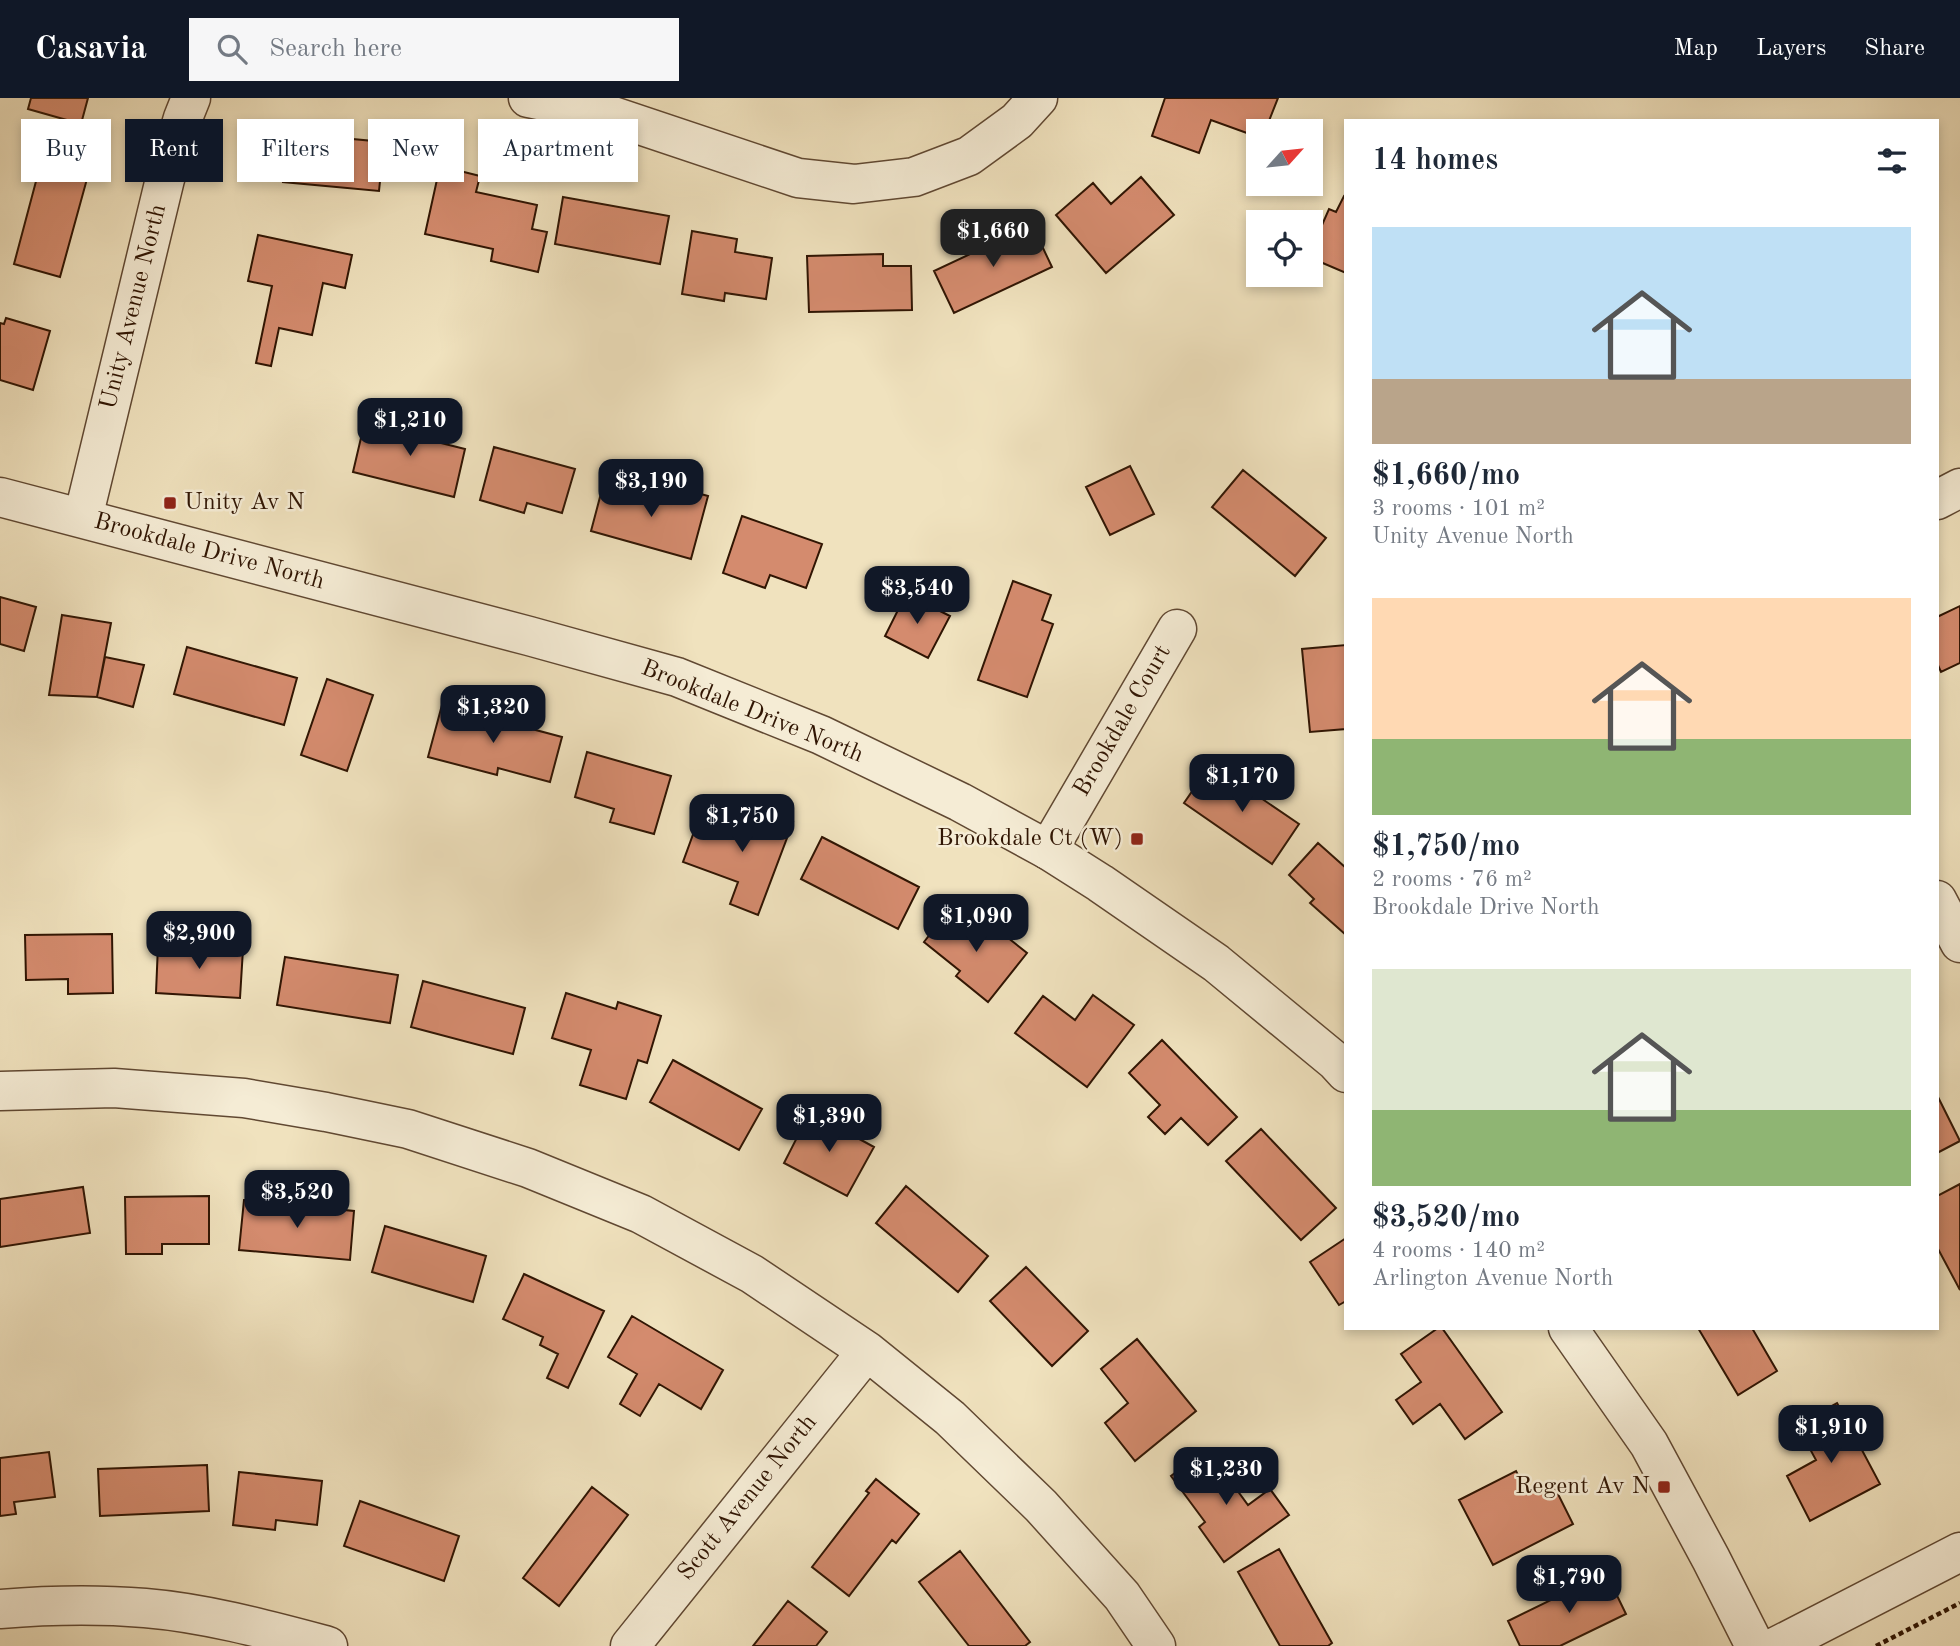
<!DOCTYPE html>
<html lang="en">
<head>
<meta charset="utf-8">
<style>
  :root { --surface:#fff; --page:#f6f6f7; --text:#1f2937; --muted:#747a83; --accent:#111827 }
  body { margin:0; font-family:"Old Standard TT",serif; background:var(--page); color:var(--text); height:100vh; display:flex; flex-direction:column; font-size:26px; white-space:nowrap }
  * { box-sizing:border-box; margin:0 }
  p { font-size:23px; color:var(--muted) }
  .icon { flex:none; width:38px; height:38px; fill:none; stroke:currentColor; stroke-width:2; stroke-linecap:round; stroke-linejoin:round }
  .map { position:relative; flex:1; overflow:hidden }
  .drawer { position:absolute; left:1344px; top:21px; width:595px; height:1211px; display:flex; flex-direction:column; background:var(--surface); border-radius:0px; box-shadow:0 4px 10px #0003 }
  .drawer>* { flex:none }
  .banner { position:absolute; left:21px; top:21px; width:665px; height:63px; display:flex; gap:14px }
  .needle { width:46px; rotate:63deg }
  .buttons { position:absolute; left:1246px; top:21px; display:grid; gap:14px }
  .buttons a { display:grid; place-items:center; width:77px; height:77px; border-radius:0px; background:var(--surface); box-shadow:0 4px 10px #0003; font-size:35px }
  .price { position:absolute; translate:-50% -60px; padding:0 16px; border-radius:14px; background:var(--accent); color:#fff; font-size:23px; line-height:46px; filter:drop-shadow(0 2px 4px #0008) }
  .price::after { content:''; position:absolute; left:50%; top:42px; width:21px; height:16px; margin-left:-10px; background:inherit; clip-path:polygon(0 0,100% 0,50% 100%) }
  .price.active { background:#222; color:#fff }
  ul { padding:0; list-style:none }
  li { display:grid; align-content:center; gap:14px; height:371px; padding:0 28px }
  li span { display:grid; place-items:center; height:217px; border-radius:0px; color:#555 }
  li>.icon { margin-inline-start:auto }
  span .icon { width:126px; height:126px; fill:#fffc; stroke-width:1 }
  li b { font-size:30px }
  h2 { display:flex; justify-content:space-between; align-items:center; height:84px; padding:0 28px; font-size:30px }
  .tag { padding:0 24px; border-radius:0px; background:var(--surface); box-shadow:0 4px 10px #0003; font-size:24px; line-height:63px }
  .tag.active { background:var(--accent); color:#fff }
  header { display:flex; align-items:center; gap:42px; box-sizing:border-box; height:98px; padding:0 35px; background:var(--accent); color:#fff }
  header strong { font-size:33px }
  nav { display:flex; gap:38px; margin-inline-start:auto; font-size:24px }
  .search { width:490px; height:63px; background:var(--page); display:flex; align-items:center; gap:18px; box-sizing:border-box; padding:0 24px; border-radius:0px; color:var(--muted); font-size:26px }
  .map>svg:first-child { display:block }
  .building { fill:#d48b6e; stroke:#301503; stroke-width:2 }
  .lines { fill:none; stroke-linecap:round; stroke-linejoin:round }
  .minor-casing { stroke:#604832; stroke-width:41 }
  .tertiary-casing { stroke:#604832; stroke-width:41 }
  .path { stroke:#301503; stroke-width:4.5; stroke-dasharray:5 3.5; stroke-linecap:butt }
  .minor { stroke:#f5ecd5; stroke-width:38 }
  .tertiary { stroke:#f5ecd5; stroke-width:38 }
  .poi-dot { fill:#8f2418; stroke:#f5ecd5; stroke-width:2.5 }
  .labels { text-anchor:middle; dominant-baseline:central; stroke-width:5; stroke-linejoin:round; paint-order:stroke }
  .street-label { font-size:24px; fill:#301503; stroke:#f5ecd5 }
  .poi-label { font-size:24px; fill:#301503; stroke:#f5ecd5; text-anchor:end }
</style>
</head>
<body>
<header>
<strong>Casavia</strong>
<div class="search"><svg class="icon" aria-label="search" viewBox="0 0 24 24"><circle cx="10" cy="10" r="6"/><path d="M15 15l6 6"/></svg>Search here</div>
<nav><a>Map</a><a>Layers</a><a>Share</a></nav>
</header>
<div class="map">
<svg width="1960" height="1548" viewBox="0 0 1960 1548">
  <rect width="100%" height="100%" fill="#f0e2be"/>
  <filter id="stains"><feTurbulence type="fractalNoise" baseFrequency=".00286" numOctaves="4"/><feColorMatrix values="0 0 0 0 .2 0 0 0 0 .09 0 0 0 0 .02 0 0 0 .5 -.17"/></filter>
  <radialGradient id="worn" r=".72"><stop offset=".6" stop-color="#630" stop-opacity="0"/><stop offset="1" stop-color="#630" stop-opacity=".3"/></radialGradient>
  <path class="building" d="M31 0H88L81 26 28 11Z
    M1165 0H1278L1265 33H1258V39L1211 22 1199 55 1152 38Z
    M288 35 384 44 379 93 283 84Z
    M43 57 90 70 60 179 14 166Z
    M440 68 480 78 476 94 537 107 532 131 547 134 538 174 491 163 493 151 425 136Z
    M1141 79 1174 117 1106 175 1056 117 1093 85 1111 106Z
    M1344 98 1346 99V175L1311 160V152L1329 111 1336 114Z
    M563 99 669 118 660 166 555 146Z
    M1032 127 1052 169 954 215 934 173Z
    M692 133 737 141 735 154 772 160 766 201 725 195 724 203 682 196Z
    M258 137 352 157 345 190 323 185 312 237 279 230 271 268 256 265 272 188 248 183Z
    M883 156V168H911L912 212 809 214 807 158Z
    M6 220 50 233 33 292 0 282V225L4 226Z
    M398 318 432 327 429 342 465 351 454 399 353 374 364 327 393 335Z
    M494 349 575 371 562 415 527 405 524 415 480 402Z
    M1130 368 1154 416 1110 437 1086 389Z
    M1243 372 1326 440 1295 478 1212 409Z
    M604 384 676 404 679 390 708 398 691 461 591 433Z
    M742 418 822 446 806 490 770 477 765 490 723 475Z
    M1013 483 1051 497 1042 522 1053 526 1027 599 978 582Z
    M906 496 950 518 928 560 885 538Z
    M0 499 36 509 24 553 0 546Z
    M1960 508V565L1941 574 1937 565V519Z
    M62 517 111 525 97 599 49 597Z
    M1346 547V631L1310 634 1302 551Z
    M187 549 297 580 284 627 174 596Z
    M105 559 144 567 133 609 97 599Z
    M327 581 373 597 347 673 301 657Z
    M442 607 562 639 550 684 498 670 497 677 428 659Z
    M587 654 671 678 654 736 610 724 614 711 575 699Z
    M1211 666 1299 726 1272 766 1184 705Z
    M746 707 793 724 758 817 730 806 738 784 683 764 699 720 736 734Z
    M822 739 919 789 898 831 801 781Z
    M1318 745 1346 770V837L1310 805 1314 801 1289 777Z
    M949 812 979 836 988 824 1027 855 988 904 956 878 960 873 924 844Z
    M112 836 113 895 68 896V881L26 882 25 837Z
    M158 847 243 851 240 900 156 895Z
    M285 859 398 877 390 925 277 907Z
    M423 883 525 910 513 956 411 929Z
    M566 895 616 911 618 904 661 918 647 965 638 962 626 1001 580 987 591 952 552 940Z
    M1093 897 1134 927 1087 989 1015 935 1043 898 1075 922Z
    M1162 942 1237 1019 1208 1047 1181 1020 1165 1036 1148 1019 1160 1007 1129 975Z
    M673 962 762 1011 739 1052 650 1004Z
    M1937 997 1960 1043 1937 1055Z
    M810 1014 874 1049 847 1098 784 1065Z
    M1261 1031 1336 1110 1301 1142 1226 1063Z
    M1960 1086V1192L1937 1149V1098Z
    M906 1088 988 1158 958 1194 876 1125Z
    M83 1089 90 1135 0 1149V1101Z
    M209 1098V1146H162V1156H126L125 1099Z
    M244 1102 354 1113 350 1162 239 1152Z
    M385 1128 486 1158 473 1204 372 1174Z
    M1346 1140V1203L1339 1207 1310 1164Z
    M1026 1169 1088 1233 1052 1268 990 1203Z
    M524 1176 604 1213 568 1290 547 1280 558 1256 540 1247 543 1239 503 1221Z
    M632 1218 723 1272 701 1311 659 1286 640 1318 620 1306 637 1276 608 1259Z
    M1438 1230H1442L1502 1314 1465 1341 1440 1306 1413 1326 1396 1302 1421 1284 1401 1256Z
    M1698 1230H1752L1777 1273 1738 1297Z
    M1137 1241 1196 1313 1135 1363 1105 1325 1128 1305 1101 1271Z
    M1837 1305 1880 1386 1810 1423 1787 1378 1816 1362 1797 1327Z
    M1207 1351 1248 1407 1270 1391 1289 1417 1224 1464 1199 1429 1205 1424 1171 1378Z
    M49 1354 55 1399 14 1404 16 1416 0 1418V1360Z
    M207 1367 209 1413 100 1418 98 1371Z
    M1516 1373 1527 1396 1552 1384 1573 1426 1493 1467 1459 1402Z
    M239 1374 322 1383 317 1427 276 1422 275 1432 233 1427Z
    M876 1381 919 1416 896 1445 892 1442 849 1498 812 1469 869 1395 866 1393Z
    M592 1389 628 1417 559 1508 523 1480Z
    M360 1403 459 1438 444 1483 344 1448Z
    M1279 1451 1332 1545 1328 1548H1280L1238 1474Z
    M960 1453 1030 1544 1025 1548H969L919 1484Z
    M1606 1475 1626 1516 1560 1548H1520L1508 1523Z
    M788 1503 827 1534 816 1548H753Z"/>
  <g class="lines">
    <g class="minor-casing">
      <path id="minor" d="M528 0 607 16 798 80 854 86 914 79 969 58 1017 23 1038 0
        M1937 402 1960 390
        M83 420 165 81 183 20 191 0
        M1048 752 1177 531
        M1937 802 1960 845
        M0 993 114 990 244 1000 326 1014 408 1031 528 1070 641 1116 752 1176 867 1253 950 1320 1041 1408 1122 1498 1156 1548
        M0 1511C48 1507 97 1506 145 1510 206 1515 268 1532 328 1548
        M630 1548 867 1253"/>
    </g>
    <g class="tertiary-casing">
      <path id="tertiary" d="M0 399 529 538 677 579 821 637 960 704 1048 752 1100 785 1216 865 1335 963 1346 975
        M1568 1230 1649 1346 1711 1461 1755 1548
        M1777 1548 1960 1454"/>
    </g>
    <path class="path" d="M1876 1548 1960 1505"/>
    <use href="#minor" class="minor"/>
    <use href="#tertiary" class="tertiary"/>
  </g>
  <g class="poi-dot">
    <rect x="163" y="398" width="14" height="14" rx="3.5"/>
    <rect x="1130" y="734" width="14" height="14" rx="3.5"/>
    <rect x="1657" y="1382" width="14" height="14" rx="3.5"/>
  </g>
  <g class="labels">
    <g class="street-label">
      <text transform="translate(134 209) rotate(-76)">Unity Avenue North</text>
      <text transform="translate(209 454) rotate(15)">Brookdale Drive North</text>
      <text transform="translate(752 614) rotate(22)">Brookdale Drive North</text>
      <text transform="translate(1123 623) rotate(-60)">Brookdale Court</text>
      <text transform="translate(748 1400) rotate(-51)">Scott Avenue North</text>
    </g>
    <g class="poi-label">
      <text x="184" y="405" text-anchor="start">Unity Av N</text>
      <text x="1123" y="741">Brookdale Ct (W)</text>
      <text x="1650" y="1389">Regent Av N</text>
    </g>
  </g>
  <rect width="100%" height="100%" filter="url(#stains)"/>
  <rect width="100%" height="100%" fill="url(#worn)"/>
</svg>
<div class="buttons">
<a><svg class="needle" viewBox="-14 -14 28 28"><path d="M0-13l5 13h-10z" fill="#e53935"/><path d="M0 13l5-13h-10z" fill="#747a83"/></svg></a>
<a><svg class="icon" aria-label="locate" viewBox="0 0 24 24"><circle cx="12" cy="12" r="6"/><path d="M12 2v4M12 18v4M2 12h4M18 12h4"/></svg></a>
</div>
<b class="price active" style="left:993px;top:171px">$1,660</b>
<b class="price" style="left:410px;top:360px">$1,210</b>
<b class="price" style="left:651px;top:421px">$3,190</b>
<b class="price" style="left:917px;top:528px">$3,540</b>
<b class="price" style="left:493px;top:647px">$1,320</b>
<b class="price" style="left:1242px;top:716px">$1,170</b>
<b class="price" style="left:742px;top:756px">$1,750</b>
<b class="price" style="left:976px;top:856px">$1,090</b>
<b class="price" style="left:199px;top:873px">$2,900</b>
<b class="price" style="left:829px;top:1056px">$1,390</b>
<b class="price" style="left:297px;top:1132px">$3,520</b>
<b class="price" style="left:1831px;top:1367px">$1,910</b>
<b class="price" style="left:1226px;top:1409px">$1,230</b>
<b class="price" style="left:1569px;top:1517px">$1,790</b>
<div class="banner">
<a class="tag">Buy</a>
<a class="tag active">Rent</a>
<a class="tag">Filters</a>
<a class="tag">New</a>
<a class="tag">Apartment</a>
</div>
<section class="drawer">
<h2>14 homes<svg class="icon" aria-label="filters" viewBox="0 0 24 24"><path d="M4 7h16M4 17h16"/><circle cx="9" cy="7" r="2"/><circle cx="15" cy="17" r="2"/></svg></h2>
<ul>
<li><span style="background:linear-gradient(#bfe0f5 70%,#b9a48a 0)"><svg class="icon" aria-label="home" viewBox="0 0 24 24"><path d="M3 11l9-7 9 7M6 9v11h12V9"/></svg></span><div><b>$1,660/mo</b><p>3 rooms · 101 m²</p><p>Unity Avenue North</p></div></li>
<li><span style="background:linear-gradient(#ffd9b3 65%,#8fb573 0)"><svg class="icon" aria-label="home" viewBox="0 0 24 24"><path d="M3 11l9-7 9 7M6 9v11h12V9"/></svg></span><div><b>$1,750/mo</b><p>2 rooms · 76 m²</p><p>Brookdale Drive North</p></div></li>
<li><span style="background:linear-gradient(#dfe7d0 65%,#8fb573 0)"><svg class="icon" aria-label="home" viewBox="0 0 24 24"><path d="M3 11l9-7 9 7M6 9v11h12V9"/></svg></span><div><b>$3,520/mo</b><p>4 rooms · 140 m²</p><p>Arlington Avenue North</p></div></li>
</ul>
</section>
</div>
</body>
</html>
